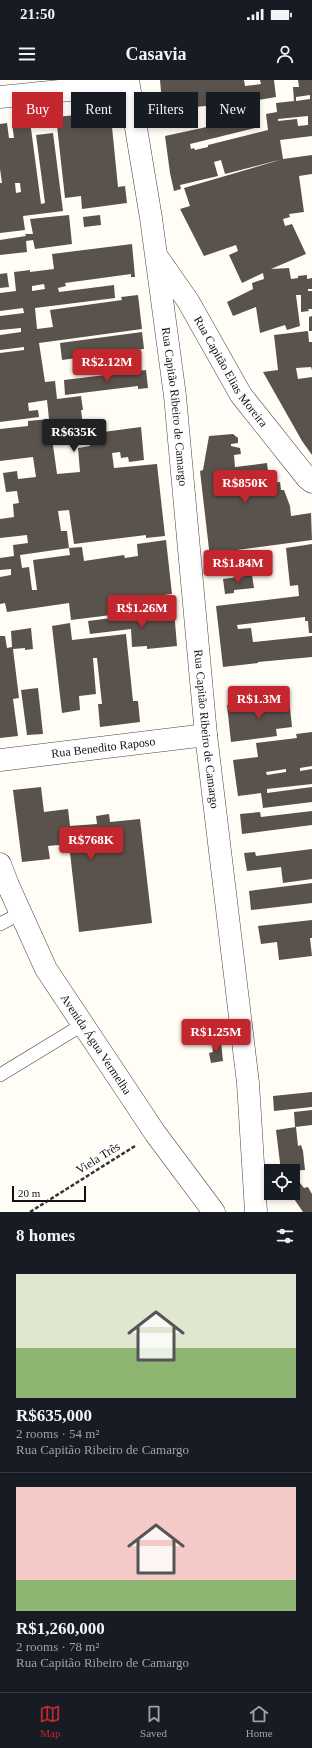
<!DOCTYPE html>
<html lang="en">
<head>
<meta charset="utf-8">
<style>
  :root { --surface:#171b24; --page:#20242c; --text:#f1f3f6; --muted:#9ea1a6; --line:#363941; --accent:#c4262e }
  body { margin:0; font-family:Georgia,serif; background:var(--page); color:var(--text); height:100vh; display:flex; flex-direction:column; font-size:15px; white-space:nowrap }
  * { box-sizing:border-box; margin:0 }
  p { font-size:13px; color:var(--muted) }
  .icon { flex:none; width:22px; height:22px; fill:none; stroke:currentColor; stroke-width:2; stroke-linecap:round; stroke-linejoin:round }
  .map { position:relative; height:1132px; overflow:hidden }
  .drawer { display:flex; flex-direction:column; background:var(--surface); flex:1 }
  .drawer>* { flex:none }
  .guide { position:absolute; left:12px; top:12px; width:288px; height:36px; display:flex; gap:8px }
  .buttons { position:absolute; left:264px; top:1084px; display:grid; gap:8px }
  .buttons a { display:grid; place-items:center; width:36px; height:36px; border-radius:0px; background:var(--surface); box-shadow:0 2px 6px #0003; font-size:20px }
  .scale { position:absolute; left:12px; bottom:10px; width:74px; box-sizing:border-box; padding-left:4px; border:2px solid #111; border-top:0; font-size:11px; line-height:14px; white-space:nowrap; color:#111; -webkit-text-stroke:3px #fff; paint-order:stroke }
  .price { position:absolute; translate:-50% -34px; padding:0 9px; border-radius:4px; background:var(--accent); color:#fff; font-size:13px; line-height:26px; filter:drop-shadow(0 1px 2px #0008) }
  .price::after { content:''; position:absolute; left:50%; top:24px; width:12px; height:9px; margin-left:-6px; background:inherit; clip-path:polygon(0 0,100% 0,50% 100%) }
  .price.on { background:#222; color:#fff }
  ul { padding:0; list-style:none }
  li { display:grid; align-content:center; gap:8px; height:212px; padding:0 16px }
  li+li { border-top:1px solid var(--line) }
  li span { display:grid; place-items:center; height:124px; border-radius:0px; color:#555 }
  li>.icon { margin-inline-start:auto }
  span .icon { width:72px; height:72px; fill:#fffc; stroke-width:1 }
  li b { font-size:17px }
  h2 { display:flex; justify-content:space-between; align-items:center; height:48px; padding:0 16px; font-size:17px }
  .chip { padding:0 14px; border-radius:0px; background:var(--surface); box-shadow:0 2px 6px #0003; font-size:14px; line-height:36px }
  .chip.on { background:var(--accent); color:#fff }
  .status { display:flex; justify-content:space-between; align-items:center; height:28px; padding:0 20px; background:var(--surface); direction:ltr }
  .status svg { height:11px; fill:currentColor }
  header { display:flex; justify-content:space-between; align-items:center; height:52px; padding:0 16px; background:var(--surface); font-size:18px; font-weight:800 }
  .dock { display:flex; justify-content:space-around; align-items:center; height:56px; border-top:1px solid var(--line); background:var(--surface); font-size:11px; color:var(--muted) }
  .dock a { display:grid; justify-items:center; gap:2px }
  .dock .on { color:var(--accent) }
  .map>svg:first-child { display:block }
  .building { fill:#5a524d; fill-rule:evenodd }
  .lines { fill:none; stroke-linecap:round; stroke-linejoin:round }
  .lane-casing { stroke:#444; stroke-width:14 }
  .street-casing { stroke:#444; stroke-width:23 }
  .path { stroke:#333; stroke-width:2.5; stroke-dasharray:4 2; stroke-linecap:butt }
  .lane { stroke:#fff; stroke-width:13 }
  .street { stroke:#fff; stroke-width:22 }
  .labels { text-anchor:middle; dominant-baseline:central; stroke-width:4; stroke-linejoin:round; paint-order:stroke }
  .street-label { font-size:12px; fill:#111; stroke:#fff }
</style>
</head>
<body>
<div class="status"><b>21:50</b><svg viewBox="0 0 49 12"><path d="M0 12V9h3v3zM5 12V6h3v6zM10 12V3h3v9zM15 12V0h3v12zM26 1h20v11H26zM47 4h2v5h-2z"/></svg></div>
<header><svg class="icon" aria-label="menu" viewBox="0 0 24 24"><path d="M4 6h16M4 12h16M4 18h16"/></svg>Casavia<svg class="icon" aria-label="person" viewBox="0 0 24 24"><circle cx="12" cy="8" r="4"/><path d="M4 21q1-7 8-7t8 7"/></svg></header>
<div class="map">
<svg width="312" height="1132" viewBox="0 0 312 1132">
  <rect width="100%" height="100%" fill="#fffdf5"/>
  <path class="building" d="M160 0H244L245 6 261 4 260 0H274L276 17 246 22 185 28 186 32 163 35Z
    M298 0H312V56L280 60 283 79 225 94 221 80 214 82 218 96 180 105 181 109 174 111 170 93 165 56 253 37 255 48 190 64 191 69 194 68 195 70 208 67V65L268 50 266 34 277 32 276 23 294 21 293 7H299ZM310 15V19L296 21V17ZM308 36V45L298 46 297 39 278 41V39Z
    M116 31 118 47H112L118 107 125 106 127 123 82 129 81 116 65 118 56 37Z
    M30 41 41 124 45 123 36 55 53 53 63 131 23 136 25 150 0 153V103H2L0 89V44L7 43 9 58H14L12 43ZM15 103H20L21 112 16 113Z
    M312 75V94L299 96 304 132 289 134 290 137 283 139 285 146 292 144 306 174 271 189 289 188 291 199 298 198V196L307 195V199L312 198V209H308V211H312V229H308L309 231 301 232V215H296L300 246 287 250 285 245 260 253 256 227 233 236 227 222 253 209 252 203 264 199 263 193 242 203 229 175 238 171 236 165 204 176 180 129 190 126 184 108 283 79Z
    M69 135 72 164 35 169 33 160 26 161 27 172 0 175V160L26 156 25 154H33L30 139Z
    M100 135 101 145 84 147 83 137Z
    M132 164 135 197H131V194L65 203 66 206 58 208 59 212 114 205 115 218 35 228 37 249 53 247 50 230 122 220 121 217 138 215 142 249 39 263 45 302 55 301 57 319 81 316 83 330H81L84 354 52 358 57 394 80 392 78 368 90 366 88 354 141 347 144 380 129 382 128 377 121 378 120 372 112 373 114 388 157 384 165 456 146 458V455L74 464 69 430 58 431 61 451H67L69 468 20 475 22 488 29 487 32 510H37L33 480 70 475 69 468 82 467 84 481 124 475 125 478 138 476 137 464 166 460 172 514 117 521 119 534 71 540 69 523 7 532 5 523 0 524V497L11 495V489L0 490V478L14 476 13 465 28 463 27 455 0 458V439L14 437 13 424 19 423 17 411 6 412 3 393 17 391 18 399 36 397 33 377 0 381V349L28 346V341L49 339 47 320 28 323 29 331 38 330 39 337 0 342V273L24 270V267L0 270V255L21 252V248L0 250V236L24 233 23 228 0 231V213L16 211 14 192 30 190V192L54 189 52 174ZM44 204 45 209 32 211V206Z
    M7 193 9 207 0 208V194Z
    M312 236V251H309V237Z
    M308 251 309 262H312V290L311 287 296 288 298 299 312 297V375L302 361 263 292 278 290 274 255Z
    M142 252 144 269 62 280 60 263Z
    M146 290 148 308 138 309V306L65 315 64 300Z
    M233 354 238 358V363L231 364V366L240 368 241 374 234 375 235 387 267 383 269 400H271L272 403 280 402 281 410H284L290 426 291 436 311 433 312 460 237 470V474L210 478 200 391 203 390 209 356Z
    M312 464V553H309L308 541H305V537L237 545 238 549 251 548 253 562 312 556V577L258 582V583L223 587 216 526 299 516 298 505 290 506 286 468Z
    M252 495 254 508 234 510V513L225 514 223 499Z
    M174 530 177 566 147 569V566L132 567 131 549 90 554 88 541Z
    M70 543 72 560 126 554 133 621H138L140 642 100 647 98 624H102L97 578H93L96 614 79 616 80 630 62 633 52 546Z
    M31 548 33 569 25 570V568L13 569 19 618 13 619 18 656 0 658V556H5L7 568 12 567 11 551Z
    M38 608 43 654 27 655 21 610Z
    M289 618 292 647 276 649 277 656 231 662 227 625 248 623 249 628 270 626 269 620Z
    M312 652V686L300 688V691L312 689V704L267 709V713L312 707V722L263 728 261 713 238 716 233 680 258 677 256 663 297 658 296 654ZM286 689V692L267 695 266 692Z
    M41 707 44 732 68 729 70 746 97 744 96 736 109 734 110 742 140 739 152 843 79 852 69 764 48 766 50 779 22 782 13 710Z
    M312 731V745L242 754 240 734 260 732 261 737Z
    M312 769V799L283 803 281 787 247 791 244 773 255 772 256 776Z
    M312 803V823L251 830 249 811Z
    M312 840V858H310L312 876 279 880 277 862 261 864 258 846Z
    M221 962 223 981 211 983 209 973 213 972 212 963Z
    M312 1012V1027L274 1031 273 1016Z
    M312 1030V1045L295 1047 294 1032Z
    M296 1047 298 1066 301 1065 303 1071 305 1090 281 1091 276 1050Z
    M300 1103 304 1108 308 1107 312 1114V1132H303L290 1113H293V1108Z"/>
  <g class="lines">
    <g class="lane-casing">
      <path id="lane" d="M0 844 21 833
        M0 995 82 945"/>
    </g>
    <g class="street-casing">
      <g id="street">
        <path id="s1" d="M128 0 151 138 175 316 206 655 248 1003 256 1132"/>
        <path d="M0 17 128 4"/>
        <path id="s2" d="M158 178 188 221 241 315 307 398 312 402"/>
        <path id="s3" d="M0 680 206 655"/>
        <path id="s4" d="M0 784 8 805 46 889 155 1053 214 1132"/>
      </g>
    </g>
    <path class="path" d="M30 1132 135 1066"/>
    <use href="#lane" class="lane"/>
    <use href="#street" class="street"/>
  </g>
  <g class="labels">
    <g class="street-label">
      <text stroke="none"><textPath href="#s2" startOffset="135">Rua Capitão Elias Moreira</textPath></text>
      <text stroke="none"><textPath href="#s1" startOffset="330">Rua Capitão Ribeiro de Camargo</textPath></text>
      <text stroke="none"><textPath href="#s1" startOffset="654">Rua Capitão Ribeiro de Camargo</textPath></text>
      <text stroke="none"><textPath href="#s3" startOffset="104">Rua Benedito Raposo</textPath></text>
      <text stroke="none"><textPath href="#s4" startOffset="205">Avenida Água Vermelha</textPath></text>
      <text transform="translate(98 1078) rotate(-32)">Viela Três</text>
    </g>
  </g>
</svg>
<div class="buttons">
<a><svg class="icon" aria-label="locate" viewBox="0 0 24 24"><circle cx="12" cy="12" r="6"/><path d="M12 2v4M12 18v4M2 12h4M18 12h4"/></svg></a>
</div>
<div class="scale">20 m</div>
<b class="price" style="left:107px;top:303px">R$2.12M</b>
<b class="price on" style="left:74px;top:373px">R$635K</b>
<b class="price" style="left:245px;top:424px">R$850K</b>
<b class="price" style="left:238px;top:504px">R$1.84M</b>
<b class="price" style="left:142px;top:549px">R$1.26M</b>
<b class="price" style="left:259px;top:640px">R$1.3M</b>
<b class="price" style="left:91px;top:781px">R$768K</b>
<b class="price" style="left:216px;top:973px">R$1.25M</b>
<div class="guide">
<a class="chip on">Buy</a>
<a class="chip">Rent</a>
<a class="chip">Filters</a>
<a class="chip">New</a>
</div>
</div>
<section class="drawer">
<h2>8 homes<svg class="icon" aria-label="filters" viewBox="0 0 24 24"><path d="M4 7h16M4 17h16"/><circle cx="9" cy="7" r="2"/><circle cx="15" cy="17" r="2"/></svg></h2>
<ul>
<li><span style="background:linear-gradient(#dfe7d0 60%,#8fb573 0)"><svg class="icon" aria-label="home" viewBox="0 0 24 24"><path d="M3 11l9-7 9 7M6 9v11h12V9"/></svg></span><div><b>R$635,000</b><p>2 rooms · 54 m²</p><p>Rua Capitão Ribeiro de Camargo</p></div></li>
<li><span style="background:linear-gradient(#f6c9c9 75%,#8fb573 0)"><svg class="icon" aria-label="home" viewBox="0 0 24 24"><path d="M3 11l9-7 9 7M6 9v11h12V9"/></svg></span><div><b>R$1,260,000</b><p>2 rooms · 78 m²</p><p>Rua Capitão Ribeiro de Camargo</p></div></li>
</ul>
</section>
<nav class="dock">
<a class="on"><svg class="icon" aria-label="map" viewBox="0 0 24 24"><path d="M3 6l6-2 6 2 6-2v14l-6 2-6-2-6 2zM9 4v14M15 6v14"/></svg>Map</a>
<a><svg class="icon" aria-label="saved" viewBox="0 0 24 24"><path d="M7 4h10v16l-5-4-5 4z"/></svg>Saved</a>
<a><svg class="icon" aria-label="home" viewBox="0 0 24 24"><path d="M3 11l9-7 9 7M6 9v11h12V9"/></svg>Home</a>
</nav>
</body>
</html>
